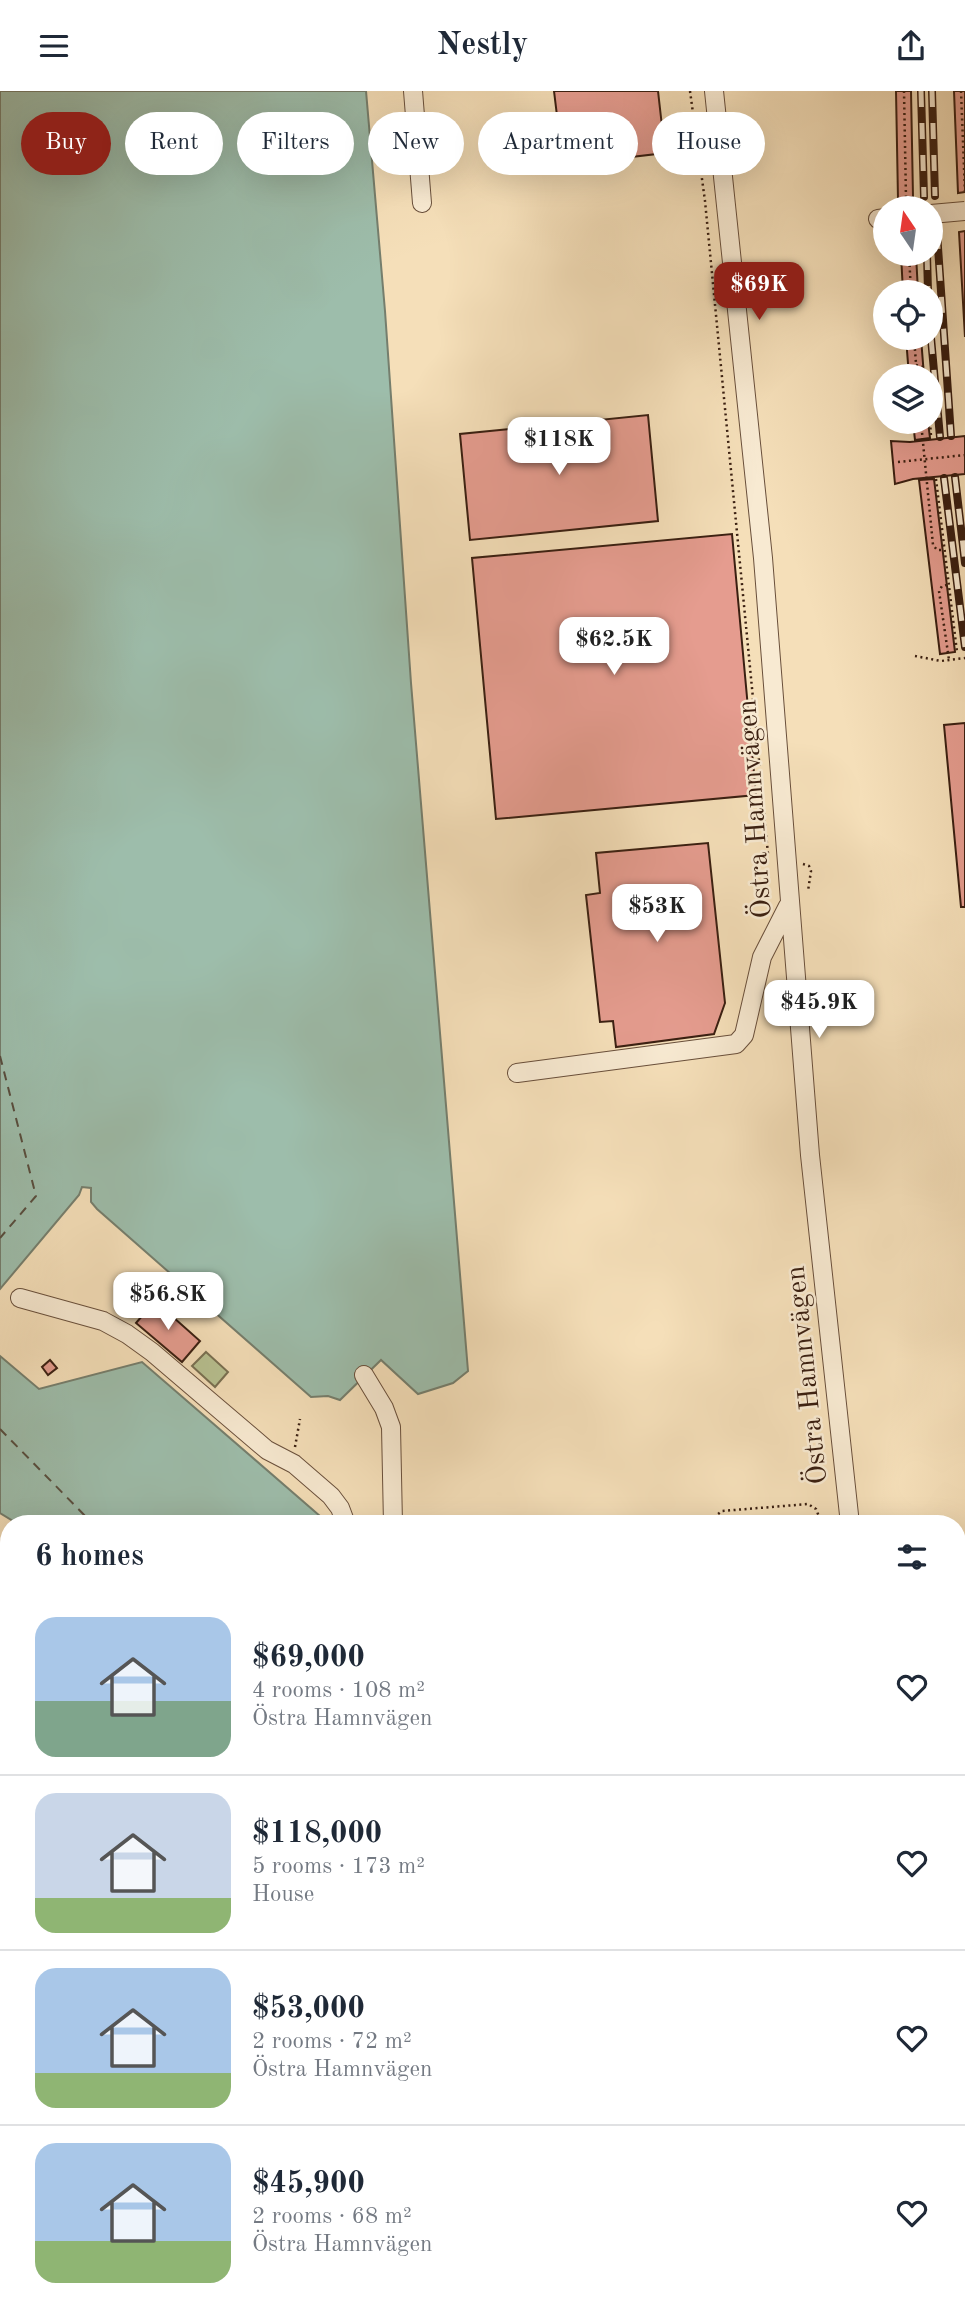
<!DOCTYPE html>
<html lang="en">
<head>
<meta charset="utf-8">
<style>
  :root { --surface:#fff; --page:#f6f6f7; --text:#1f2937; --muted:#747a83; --line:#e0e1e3; --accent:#8f2418 }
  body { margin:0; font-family:"Old Standard TT",serif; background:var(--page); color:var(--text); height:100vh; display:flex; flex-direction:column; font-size:26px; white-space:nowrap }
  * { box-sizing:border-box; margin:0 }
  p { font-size:23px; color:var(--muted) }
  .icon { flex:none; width:38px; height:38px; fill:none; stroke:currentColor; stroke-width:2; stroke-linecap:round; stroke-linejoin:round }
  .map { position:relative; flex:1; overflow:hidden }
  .panel { position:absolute; left:0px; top:1424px; width:966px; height:800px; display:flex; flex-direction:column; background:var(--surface); border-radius:28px 28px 0 0; box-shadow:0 7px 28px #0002 }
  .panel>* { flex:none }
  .hud { position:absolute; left:21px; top:21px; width:924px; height:63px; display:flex; gap:14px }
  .needle { width:46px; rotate:347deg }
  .controls { position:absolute; left:873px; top:105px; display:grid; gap:14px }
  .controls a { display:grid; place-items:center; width:70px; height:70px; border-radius:50%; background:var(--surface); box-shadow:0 7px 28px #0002; font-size:35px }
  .price { position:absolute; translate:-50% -60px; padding:0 16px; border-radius:14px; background:#fff; color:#222; font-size:23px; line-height:46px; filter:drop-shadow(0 2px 4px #0008) }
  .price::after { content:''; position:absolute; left:50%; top:42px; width:21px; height:16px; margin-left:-10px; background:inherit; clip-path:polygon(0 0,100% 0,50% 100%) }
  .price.current { background:var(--accent); color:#fff }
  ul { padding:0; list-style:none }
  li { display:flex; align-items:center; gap:21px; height:175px; padding:0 35px }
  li+li { border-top:2px solid var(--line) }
  li span { display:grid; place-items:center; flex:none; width:196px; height:140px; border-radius:21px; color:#555 }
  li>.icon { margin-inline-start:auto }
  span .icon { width:84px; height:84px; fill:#fffc; stroke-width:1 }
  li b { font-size:30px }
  h2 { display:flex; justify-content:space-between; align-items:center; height:84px; padding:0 35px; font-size:30px }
  .tag { padding:0 24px; border-radius:32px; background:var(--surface); box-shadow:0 7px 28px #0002; font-size:24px; line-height:63px }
  .tag.current { background:var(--accent); color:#fff }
  header { display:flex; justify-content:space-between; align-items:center; height:91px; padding:0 35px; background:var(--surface); font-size:32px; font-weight:700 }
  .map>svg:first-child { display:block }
  .green { fill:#b8c292; stroke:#797052; stroke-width:2 }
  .water { fill:#9dbdab; stroke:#757e6d; stroke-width:2 }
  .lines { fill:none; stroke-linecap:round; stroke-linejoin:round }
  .ferry { stroke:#584e3f; stroke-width:2; stroke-dasharray:9 7; stroke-linecap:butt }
  .building { fill:#e59c8f; stroke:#3a1f11; stroke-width:2 }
  .minor-tunnel { stroke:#d0b997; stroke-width:18; stroke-dasharray:18 9; stroke-linecap:butt }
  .minor-casing { stroke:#694f3b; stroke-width:20 }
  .path { stroke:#3a1f11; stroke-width:2.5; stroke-dasharray:2 3.5; stroke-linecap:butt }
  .minor { stroke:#f8ead2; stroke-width:18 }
  .rail-casing { stroke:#3a1f11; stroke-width:8 }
  .rail { stroke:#f8ead2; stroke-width:5; stroke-dasharray:16; stroke-linecap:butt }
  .minor-bridge-casing { stroke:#694f3b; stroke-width:20; stroke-linecap:butt }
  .path-bridge { stroke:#3a1f11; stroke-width:2.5; stroke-dasharray:2 3.5; stroke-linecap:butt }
  .minor-bridge { stroke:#f8ead2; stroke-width:18 }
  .labels { text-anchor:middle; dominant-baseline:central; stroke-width:5; stroke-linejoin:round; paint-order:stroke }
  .street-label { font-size:28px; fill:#3a1f11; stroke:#f8ead2 }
</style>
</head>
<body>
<header><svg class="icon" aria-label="menu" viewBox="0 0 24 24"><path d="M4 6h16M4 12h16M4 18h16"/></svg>Nestly<svg class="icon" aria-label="share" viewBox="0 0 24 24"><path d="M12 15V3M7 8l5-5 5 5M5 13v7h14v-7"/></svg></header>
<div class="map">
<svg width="965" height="2224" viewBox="0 0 965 2224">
  <rect width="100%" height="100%" fill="#f5dfb9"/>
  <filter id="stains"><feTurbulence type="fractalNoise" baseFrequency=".00286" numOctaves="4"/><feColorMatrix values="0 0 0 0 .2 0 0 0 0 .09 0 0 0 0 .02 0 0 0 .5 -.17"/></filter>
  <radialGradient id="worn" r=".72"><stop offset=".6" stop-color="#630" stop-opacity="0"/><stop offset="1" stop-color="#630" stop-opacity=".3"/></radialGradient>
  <path class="green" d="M206 1261 228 1281 215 1296 192 1275Z
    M965 1789V2009H957V1790Z
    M286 2216H539L529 2224H286Z"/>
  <path class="water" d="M0 0H366L385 220 411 592 468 1280 453 1292 418 1303 381 1269 340 1309 328 1305 311 1306 97 1118 91 1111V1097L82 1096 79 1104 0 1198Z
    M0 1265 39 1298 142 1271 328 1432 18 1433 0 1422Z
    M0 1479C17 1503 5 1536 0 1563Z
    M9 1913V1988L4 1987 0 1976V1921Z
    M100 2216H246V2224H101Z"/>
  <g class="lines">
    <path class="ferry" d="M0 965 36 1105 0 1147
      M0 1338 93 1433"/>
  </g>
  <path class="building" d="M554 0H658L665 62 563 74Z
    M896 0H911L913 106 898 108Z
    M954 0H965V101L958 102Z
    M965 140V246L959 141Z
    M901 163H916L918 201H903Z
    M906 247H921L924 285H909Z
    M648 324 658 430 470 449 460 343Z
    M913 331H928L930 347 915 349Z
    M965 345V383L913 388 895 393 891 350 910 351Z
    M934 388 955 561 940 563 919 389Z
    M732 443 756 704 496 728 472 467Z
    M965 632V816H961L944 634Z
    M708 752 725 912 714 943 616 956 613 930 600 931 586 804 600 802 596 762Z
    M155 1210 200 1250 182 1271 136 1232Z
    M50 1269 57 1277 48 1284 42 1276Z
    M0 2152 4 2190H0Z
    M633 2216H667L660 2222 662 2224H640Z
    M708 2216H734L735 2223 710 2224Z"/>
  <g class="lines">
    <path class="minor-tunnel" d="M0 2008 9 2038 8 2053"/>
    <g class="minor-casing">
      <path id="minor" d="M413 0 422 112
        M714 0 763 467 810 1064 850 1433
        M878 128 886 127
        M517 982 736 953 744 944 762 866 788 815
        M20 1207 103 1230 127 1243 152 1261 267 1359 294 1373 331 1405 340 1417 346 1433
        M364 1284 384 1317 391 1336 393 1433
        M957 1774 965 1773
        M0 1865 9 1854
        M0 1899 9 1889
        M957 2033 965 2032
        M0 2062 8 2053
        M585 2216 592 2224
        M755 2216 756 2224
        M557 2224 566 2216"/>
    </g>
    <path class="path" d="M690 0 705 110 768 763
      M904 0 906 107
      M961 0 965 102
      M909 163 911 201
      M914 247 917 285
      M916 274 923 276 925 285
      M921 331 933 454 937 459H943
      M930 331 931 345
      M936 388 957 561
      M947 494 942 495 939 500 949 569
      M915 565 941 570 965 567
      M803 773 809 775 811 780 808 800
      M295 1356 300 1328
      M705 1433 722 1420 808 1413 816 1418 822 1433
      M0 1628 9 1630
      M0 2079 9 2184
      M11 2216 12 2224
      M272 2216V2224
      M505 2216 513 2224
      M329 2224 340 2216
      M395 2224 399 2216"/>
    <use href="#minor" class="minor"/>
    <g class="rail-casing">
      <path id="rail" d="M921 0 924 106
        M932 0 935 105
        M937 142 951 345
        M927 163 928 201
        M931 247 940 346
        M955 386 965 472
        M944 387 965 556"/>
    </g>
    <use href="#rail" class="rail"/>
    <g class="minor-bridge-casing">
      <path id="minor-bridge" d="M931 123 965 120"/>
    </g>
    <path class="path-bridge" d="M898 371 965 364"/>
    <use href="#minor-bridge" class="minor-bridge"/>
  </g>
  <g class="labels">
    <g class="street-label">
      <text transform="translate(756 718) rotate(-94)">Östra Hamnvägen</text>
      <text transform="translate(808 1284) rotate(-96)">Östra Hamnvägen</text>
    </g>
  </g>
  <rect width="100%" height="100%" filter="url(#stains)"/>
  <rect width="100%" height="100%" fill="url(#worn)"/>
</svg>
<div class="controls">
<a><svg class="needle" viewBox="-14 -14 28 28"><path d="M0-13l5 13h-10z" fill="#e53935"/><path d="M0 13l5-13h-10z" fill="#747a83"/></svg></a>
<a><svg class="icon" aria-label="locate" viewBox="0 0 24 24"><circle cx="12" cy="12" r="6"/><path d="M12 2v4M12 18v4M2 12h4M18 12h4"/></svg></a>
<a><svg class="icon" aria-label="layers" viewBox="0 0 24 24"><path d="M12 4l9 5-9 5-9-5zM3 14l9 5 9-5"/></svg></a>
</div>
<b class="price current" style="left:759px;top:231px">$69K</b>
<b class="price" style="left:559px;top:386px">$118K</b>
<b class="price" style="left:614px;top:586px">$62.5K</b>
<b class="price" style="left:657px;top:853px">$53K</b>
<b class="price" style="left:819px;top:949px">$45.9K</b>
<b class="price" style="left:168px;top:1241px">$56.8K</b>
<div class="hud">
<a class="tag current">Buy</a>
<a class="tag">Rent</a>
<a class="tag">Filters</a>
<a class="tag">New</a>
<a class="tag">Apartment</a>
<a class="tag">House</a>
</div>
<section class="panel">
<h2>6 homes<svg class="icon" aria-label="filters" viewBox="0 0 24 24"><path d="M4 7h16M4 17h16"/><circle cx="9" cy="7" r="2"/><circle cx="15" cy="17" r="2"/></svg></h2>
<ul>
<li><span style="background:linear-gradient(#a9c7e8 60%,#7fa58c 0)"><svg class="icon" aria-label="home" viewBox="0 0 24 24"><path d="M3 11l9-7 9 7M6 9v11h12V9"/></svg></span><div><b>$69,000</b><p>4 rooms · 108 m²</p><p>Östra Hamnvägen</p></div><svg class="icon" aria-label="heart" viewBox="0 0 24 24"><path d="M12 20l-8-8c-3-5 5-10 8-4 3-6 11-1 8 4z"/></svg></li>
<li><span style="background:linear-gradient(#c9d6e8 75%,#8fb573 0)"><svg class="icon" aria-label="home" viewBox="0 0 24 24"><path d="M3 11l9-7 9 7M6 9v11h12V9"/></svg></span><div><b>$118,000</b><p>5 rooms · 173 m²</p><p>House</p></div><svg class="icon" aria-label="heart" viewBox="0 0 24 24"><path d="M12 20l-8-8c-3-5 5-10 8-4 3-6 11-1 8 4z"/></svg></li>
<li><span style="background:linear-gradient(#a9c7e8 75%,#8fb573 0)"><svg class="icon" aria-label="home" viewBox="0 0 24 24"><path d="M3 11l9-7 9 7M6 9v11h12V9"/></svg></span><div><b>$53,000</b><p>2 rooms · 72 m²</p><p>Östra Hamnvägen</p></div><svg class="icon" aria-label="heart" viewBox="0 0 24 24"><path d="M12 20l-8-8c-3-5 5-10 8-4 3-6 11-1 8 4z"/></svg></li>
<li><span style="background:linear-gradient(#a9c7e8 70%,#8fb573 0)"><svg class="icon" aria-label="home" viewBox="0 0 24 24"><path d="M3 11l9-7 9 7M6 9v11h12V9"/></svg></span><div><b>$45,900</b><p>2 rooms · 68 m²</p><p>Östra Hamnvägen</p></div><svg class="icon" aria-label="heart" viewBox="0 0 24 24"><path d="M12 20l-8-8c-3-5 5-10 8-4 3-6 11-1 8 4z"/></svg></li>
</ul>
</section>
</div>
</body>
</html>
